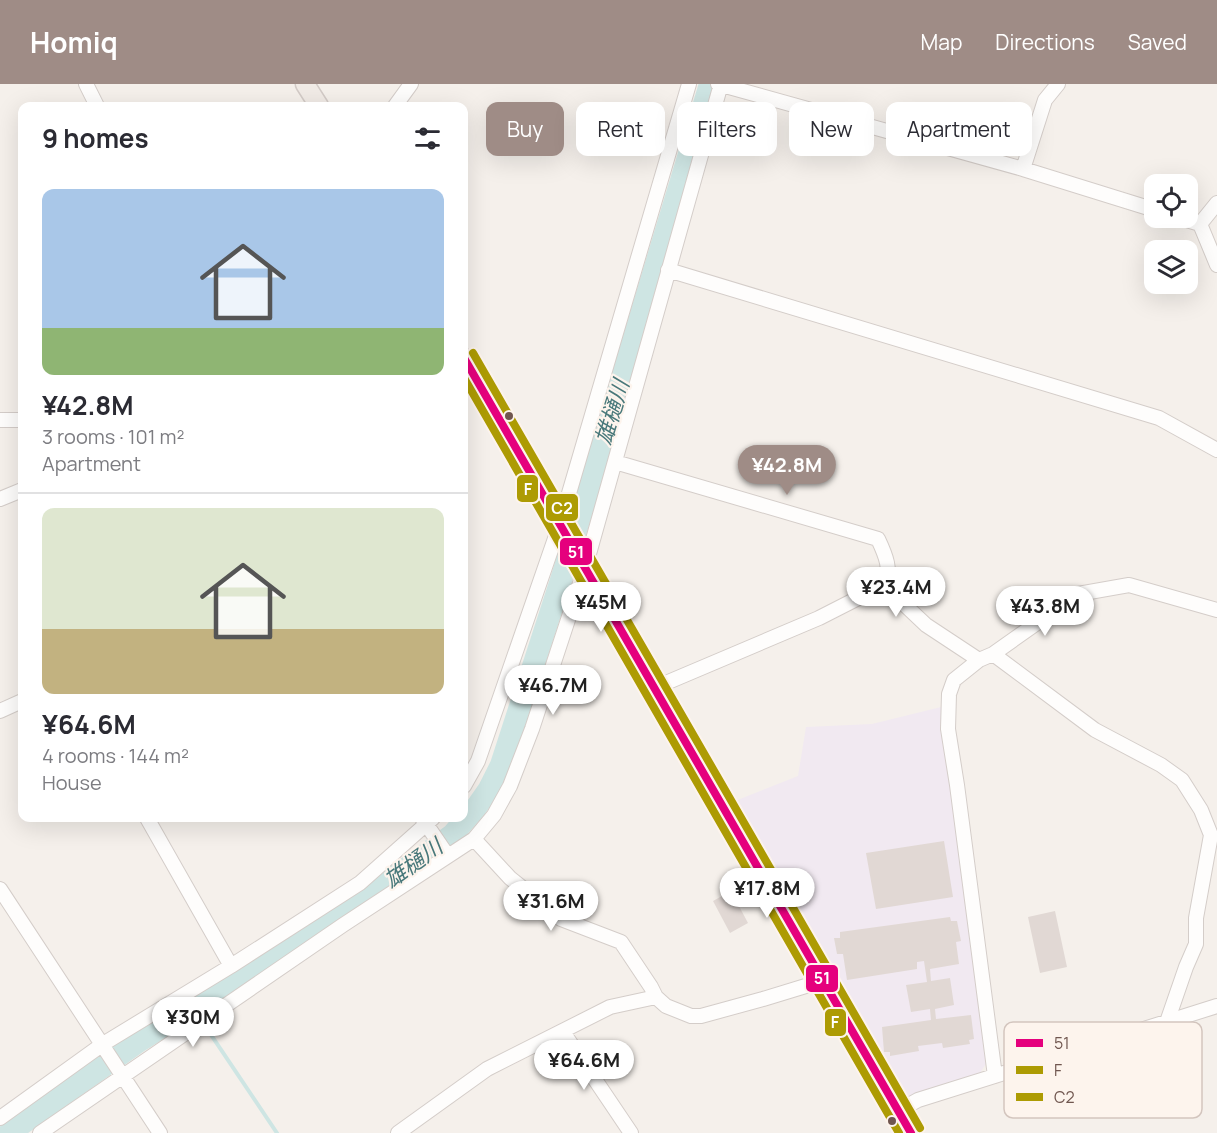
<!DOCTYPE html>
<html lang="en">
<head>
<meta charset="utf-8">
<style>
  :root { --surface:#fff; --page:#f7f7f7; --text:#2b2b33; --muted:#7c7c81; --line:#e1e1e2; --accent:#9f8c86 }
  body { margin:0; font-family:Manrope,"Noto Sans JP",sans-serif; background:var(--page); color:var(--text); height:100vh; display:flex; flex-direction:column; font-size:22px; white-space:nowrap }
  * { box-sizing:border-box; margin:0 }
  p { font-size:20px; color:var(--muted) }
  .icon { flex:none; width:33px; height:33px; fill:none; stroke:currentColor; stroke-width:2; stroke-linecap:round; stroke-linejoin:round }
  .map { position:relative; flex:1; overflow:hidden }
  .side { position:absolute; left:18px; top:18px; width:450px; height:720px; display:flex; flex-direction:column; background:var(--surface); border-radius:12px; box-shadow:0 6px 24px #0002 }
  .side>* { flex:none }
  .hud { position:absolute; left:486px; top:18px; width:570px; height:54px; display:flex; gap:12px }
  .tools { position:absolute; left:1144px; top:90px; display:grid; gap:12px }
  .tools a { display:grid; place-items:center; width:54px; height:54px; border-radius:12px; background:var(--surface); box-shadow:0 6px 24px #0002; font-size:30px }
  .price { position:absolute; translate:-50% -51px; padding:0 14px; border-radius:21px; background:#fff; color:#222; font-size:20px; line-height:39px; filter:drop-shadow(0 2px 3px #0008) }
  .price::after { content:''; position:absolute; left:50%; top:36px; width:18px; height:14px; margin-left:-9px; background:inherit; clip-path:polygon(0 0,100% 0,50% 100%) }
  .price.on { background:var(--accent); color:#fff }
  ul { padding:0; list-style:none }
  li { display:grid; align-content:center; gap:12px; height:318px; padding:0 24px }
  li+li { border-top:2px solid var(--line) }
  li span { display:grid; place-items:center; height:186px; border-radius:12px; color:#555 }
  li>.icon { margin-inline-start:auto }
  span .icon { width:108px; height:108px; fill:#fffc; stroke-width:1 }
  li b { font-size:26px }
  h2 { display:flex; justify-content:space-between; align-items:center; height:72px; padding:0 24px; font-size:26px }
  .tag { padding:0 21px; border-radius:12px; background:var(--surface); box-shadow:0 6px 24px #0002; font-size:21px; line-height:54px }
  .tag.on { background:var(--accent); color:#fff }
  header { display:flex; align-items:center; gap:36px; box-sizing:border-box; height:84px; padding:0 30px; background:var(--accent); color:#fff }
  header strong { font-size:28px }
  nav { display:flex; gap:33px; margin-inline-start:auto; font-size:21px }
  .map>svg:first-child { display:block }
  .education { fill:#f1e9f1 }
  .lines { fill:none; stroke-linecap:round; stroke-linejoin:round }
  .stream { stroke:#cee5e3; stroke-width:4 }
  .river { stroke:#cee5e3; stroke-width:22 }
  .building { fill:#e1d8d4 }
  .minor-casing { stroke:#d4cdc9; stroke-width:16 }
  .major-casing { stroke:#d3cbc7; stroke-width:21 }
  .minor { stroke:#fefdfc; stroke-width:14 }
  .major { stroke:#f1ebe6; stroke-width:18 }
  .bus-1-casing { stroke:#fdf4ed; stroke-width:12 }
  .bus-2-casing { stroke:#fdf4ed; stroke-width:12 }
  .bus-3-casing { stroke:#fdf4ed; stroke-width:12 }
  .bus-1 { stroke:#e5007d; stroke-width:8 }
  .bus-2 { stroke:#ad9b03; stroke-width:8 }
  .bus-3 { stroke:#ad9b03; stroke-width:8 }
  .bus-dot { fill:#70564f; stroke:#fdf4ed; stroke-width:2 }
  .labels { text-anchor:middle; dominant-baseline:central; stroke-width:4.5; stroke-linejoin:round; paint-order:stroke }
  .water-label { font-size:22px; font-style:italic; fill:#48787a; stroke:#fdf4ed }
  .key { fill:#fdf4ed; stroke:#d3c5be; stroke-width:1.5 }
  .key-label { font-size:16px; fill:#70564f }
  .line-badge { stroke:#fdf4ed; stroke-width:2 }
  .badge-label { font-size:16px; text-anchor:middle; font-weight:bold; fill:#fff }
</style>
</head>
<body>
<header>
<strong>Homiq</strong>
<nav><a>Map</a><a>Directions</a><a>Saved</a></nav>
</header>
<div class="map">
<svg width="1217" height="1049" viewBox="0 0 1217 1049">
  <rect width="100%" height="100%" fill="#f5f0eb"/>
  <path class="education" d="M941 623 987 978 980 989 903 1015 735 717 798 692 806 643 872 640Z"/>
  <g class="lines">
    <path class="stream" d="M193 924 277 1049"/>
    <path class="river" d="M9 1049 138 958 253 886 376 806 452 751 475 725 489 705 501 681 562 493 710 0"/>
  </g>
  <path class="building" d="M944 757 953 813 876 825 866 769Z
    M731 807 748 839 730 849 713 817Z
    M1055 827 1067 883 1040 889 1028 833Z
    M950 833 951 837H957L961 857 956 858 959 880 930 885 931 897 950 894 954 921 935 925 936 935 971 931 974 955 969 956 970 960 943 964 942 959 918 962 919 967 890 972V968H884L882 943 931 936 930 925 911 928 906 901 927 898 924 877 917 878V885L847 896 843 870H837L834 854H840V848Z"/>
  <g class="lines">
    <g class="minor-casing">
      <path id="minor" d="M86 0 97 22
        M718 0 1023 85 1155 126
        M395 22 411 0
        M1023 85 1045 16 1058 0
        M1180 134 1200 140
        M1200 140 1217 181
        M1200 140 1217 119
        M668 186 1159 334 1217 366
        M0 336H22
        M615 378 878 455C887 474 890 483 887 504
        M0 415 22 406
        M887 504 926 541 979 576 993 570 1095 646 1161 681 1182 696 1201 726 1211 751 1196 834V860L1186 883 1167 938
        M993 570 1078 510 1129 501 1217 526
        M979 576 954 596 949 610 948 645 957 701 995 992
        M654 604 819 534 870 508 887 504
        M0 627 22 617
        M464 702 478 677 560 440 689 0
        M147 734 231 882
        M422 734 448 772
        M474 755 510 794 561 835 621 858 651 903 656 913 666 922 691 932H701L763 915 822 897
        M0 805 160 1049
        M563 948 631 1049
        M898 1027 918 1016 1217 922
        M0 1034 103 960 231 882 360 799 433 734
        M40 1049 343 841 474 755 494 731 510 702 532 645 585 484 721 0
        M398 1049 487 985 610 923 656 913"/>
    </g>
    <g class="major-casing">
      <path id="major" d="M305 0 319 22
        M464 274 911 1049"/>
    </g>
    <use href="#minor" class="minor"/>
    <use href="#major" class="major"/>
    <g class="bus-1-casing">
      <path id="bus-1" d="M464 274 911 1049"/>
    </g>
    <g class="bus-2-casing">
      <path id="bus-2" d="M464 294 899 1049"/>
    </g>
    <g class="bus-3-casing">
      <path id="bus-3" d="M473 269 920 1044"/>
    </g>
    <use href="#bus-1" class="bus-1"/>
    <use href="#bus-2" class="bus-2"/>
    <use href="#bus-3" class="bus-3"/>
  </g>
  <g class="bus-dot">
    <circle cx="509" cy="332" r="5"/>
    <circle cx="892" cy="1037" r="5"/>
  </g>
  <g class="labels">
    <g class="water-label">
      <text transform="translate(612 328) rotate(-73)">雄樋川</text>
      <text transform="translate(413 779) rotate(-36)">雄樋川</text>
    </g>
  </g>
  <rect x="1004" y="938" width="198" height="96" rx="9" class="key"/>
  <rect x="1016" y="955" width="27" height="8" fill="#e5007d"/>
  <rect x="1016" y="982" width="27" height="8" fill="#ad9b03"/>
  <rect x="1016" y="1009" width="27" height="8" fill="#ad9b03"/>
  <g class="key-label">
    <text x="1054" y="965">51</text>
    <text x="1054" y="992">F</text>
    <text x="1054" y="1019">C2</text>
  </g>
  <g class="line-badge">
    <rect x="516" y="390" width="23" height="29" rx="6" fill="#ad9b03"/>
    <rect x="545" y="409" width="34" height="29" rx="6" fill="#ad9b03"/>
    <rect x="559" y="453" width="34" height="29" rx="6" fill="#e5007d"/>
    <rect x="805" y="880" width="34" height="29" rx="6" fill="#e5007d"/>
    <rect x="824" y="924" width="23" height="29" rx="6" fill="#ad9b03"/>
  </g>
  <g class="badge-label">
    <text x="528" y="411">F</text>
    <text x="562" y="430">C2</text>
    <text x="576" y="474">51</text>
    <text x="822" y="900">51</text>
    <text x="835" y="944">F</text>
  </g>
</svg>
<div class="tools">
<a><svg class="icon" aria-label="locate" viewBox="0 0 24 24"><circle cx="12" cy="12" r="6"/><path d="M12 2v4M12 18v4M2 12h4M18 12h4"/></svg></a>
<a><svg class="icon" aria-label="layers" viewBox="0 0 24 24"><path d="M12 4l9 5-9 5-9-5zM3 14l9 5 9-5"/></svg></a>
</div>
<b class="price on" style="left:787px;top:412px">¥42.8M</b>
<b class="price" style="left:896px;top:534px">¥23.4M</b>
<b class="price" style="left:601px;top:549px">¥45M</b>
<b class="price" style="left:1045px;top:553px">¥43.8M</b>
<b class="price" style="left:553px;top:632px">¥46.7M</b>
<b class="price" style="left:767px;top:835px">¥17.8M</b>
<b class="price" style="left:551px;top:848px">¥31.6M</b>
<b class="price" style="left:193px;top:964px">¥30M</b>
<b class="price" style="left:584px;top:1007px">¥64.6M</b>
<div class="hud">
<a class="tag on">Buy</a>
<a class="tag">Rent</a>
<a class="tag">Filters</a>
<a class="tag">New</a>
<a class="tag">Apartment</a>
</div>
<section class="side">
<h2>9 homes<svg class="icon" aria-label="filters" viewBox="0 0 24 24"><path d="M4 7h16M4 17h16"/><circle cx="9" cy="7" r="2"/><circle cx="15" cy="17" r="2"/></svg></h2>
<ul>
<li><span style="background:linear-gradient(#a9c7e8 75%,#8fb573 0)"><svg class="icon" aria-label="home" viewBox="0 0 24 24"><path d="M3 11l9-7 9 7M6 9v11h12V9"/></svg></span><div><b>¥42.8M</b><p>3 rooms · 101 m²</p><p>Apartment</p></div></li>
<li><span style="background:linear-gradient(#dfe7d0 65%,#c2b280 0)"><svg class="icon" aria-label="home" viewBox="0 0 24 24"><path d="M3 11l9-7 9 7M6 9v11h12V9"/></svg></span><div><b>¥64.6M</b><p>4 rooms · 144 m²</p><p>House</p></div></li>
</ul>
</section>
</div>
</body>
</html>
